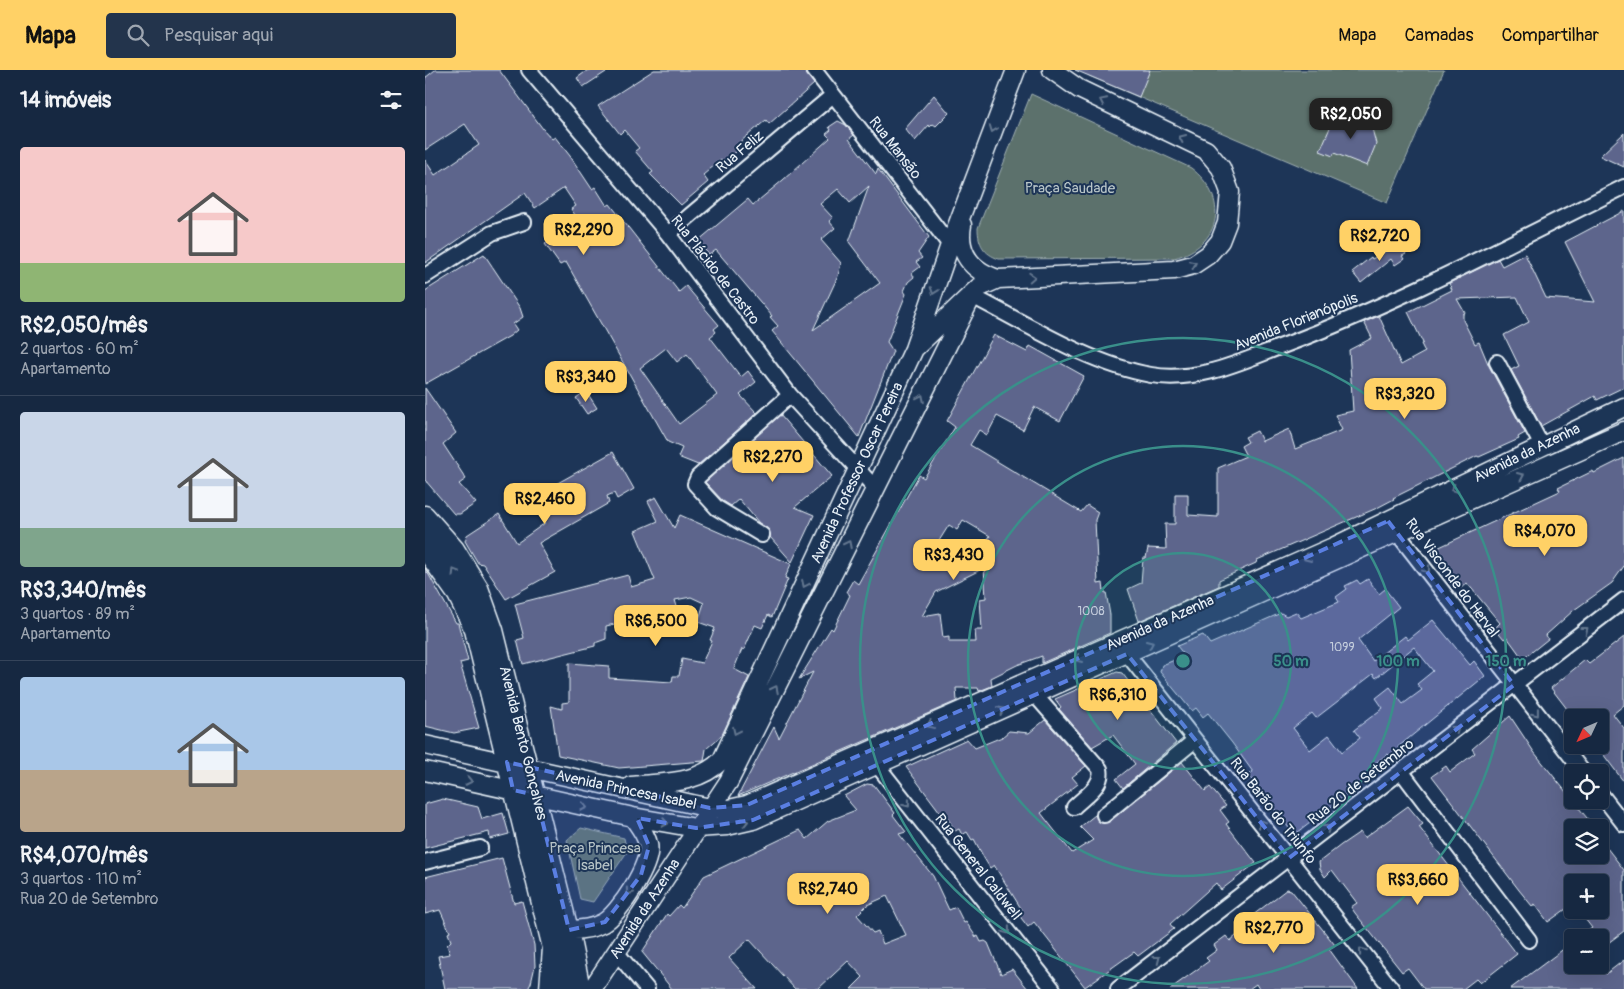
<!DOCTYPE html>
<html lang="pt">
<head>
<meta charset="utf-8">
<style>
  :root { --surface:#162841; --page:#23344c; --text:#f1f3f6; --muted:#9ea6b1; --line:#35445a; --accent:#ffd166 }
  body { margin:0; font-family:Pangolin,sans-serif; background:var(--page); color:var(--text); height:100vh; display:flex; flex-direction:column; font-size:19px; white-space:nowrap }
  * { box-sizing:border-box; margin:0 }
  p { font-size:16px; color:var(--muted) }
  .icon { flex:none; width:28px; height:28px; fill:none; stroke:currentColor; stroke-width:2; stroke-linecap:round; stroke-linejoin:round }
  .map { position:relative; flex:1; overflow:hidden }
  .side { display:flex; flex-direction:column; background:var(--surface); width:425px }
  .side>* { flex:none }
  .needle { width:32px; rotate:226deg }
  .controls { position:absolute; left:1139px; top:639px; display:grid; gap:10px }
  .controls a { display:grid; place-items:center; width:45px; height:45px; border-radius:5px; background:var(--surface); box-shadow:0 5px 20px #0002,0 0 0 1px var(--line); font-size:25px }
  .price { position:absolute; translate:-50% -42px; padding:0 11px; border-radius:10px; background:var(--accent); color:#111; font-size:16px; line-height:32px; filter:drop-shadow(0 1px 2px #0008) }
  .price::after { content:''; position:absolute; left:50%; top:30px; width:15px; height:11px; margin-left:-8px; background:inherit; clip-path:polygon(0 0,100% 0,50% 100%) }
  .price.active { background:#222; color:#fff }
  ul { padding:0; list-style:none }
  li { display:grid; align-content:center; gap:10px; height:265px; padding:0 20px }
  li+li { border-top:1px solid var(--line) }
  li span { display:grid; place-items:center; height:155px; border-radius:5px; color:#555 }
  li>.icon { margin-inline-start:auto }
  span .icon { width:90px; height:90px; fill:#fffc; stroke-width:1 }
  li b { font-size:21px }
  h2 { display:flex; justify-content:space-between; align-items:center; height:60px; padding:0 20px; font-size:21px }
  header { display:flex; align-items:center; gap:30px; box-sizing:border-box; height:70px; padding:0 25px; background:var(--accent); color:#111 }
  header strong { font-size:24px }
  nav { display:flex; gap:28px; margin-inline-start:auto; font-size:18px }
  .search { width:350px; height:45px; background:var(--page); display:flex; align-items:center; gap:12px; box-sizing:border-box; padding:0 18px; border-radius:5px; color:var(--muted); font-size:19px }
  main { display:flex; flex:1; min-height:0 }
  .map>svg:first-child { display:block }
  .green { fill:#5b716c; stroke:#a2b1b2 }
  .building { fill:#5d658c; stroke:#e8f1f8; fill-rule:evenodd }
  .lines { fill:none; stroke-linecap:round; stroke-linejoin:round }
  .minor-casing { stroke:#e8f1f8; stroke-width:18 }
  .major-casing { stroke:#e8f1f8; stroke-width:21 }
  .minor { stroke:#1d3557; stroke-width:14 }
  .major { stroke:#1d3557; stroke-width:18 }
  .oneway { stroke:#64778f }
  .marked { fill:#5a7fe2; fill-opacity:0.2; stroke:#5a7fe2; stroke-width:4; stroke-dasharray:10 6; stroke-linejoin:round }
  .ring { fill:none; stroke:#3a8f8a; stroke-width:2.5 }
  .labels { text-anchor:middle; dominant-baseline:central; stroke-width:4; stroke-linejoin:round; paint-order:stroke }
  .number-label { font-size:12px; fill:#c5cedd }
  .street-label { font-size:15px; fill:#e8f1f8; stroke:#1d3557 }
  .park-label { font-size:15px; fill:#b7c4c7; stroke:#1d3557 }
  .centre { fill:#3a8f8a; stroke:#1d3557; stroke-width:2.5 }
  .ring-label { font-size:15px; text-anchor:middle; font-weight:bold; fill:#3a8f8a; stroke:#1d3557; stroke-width:4; stroke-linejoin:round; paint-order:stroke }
</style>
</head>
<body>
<header>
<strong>Mapa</strong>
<div class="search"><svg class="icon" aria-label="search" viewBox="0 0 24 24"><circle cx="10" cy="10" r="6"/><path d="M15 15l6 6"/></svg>Pesquisar aqui</div>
<nav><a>Mapa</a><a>Camadas</a><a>Compartilhar</a></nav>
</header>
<main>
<section class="side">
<h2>14 imóveis<svg class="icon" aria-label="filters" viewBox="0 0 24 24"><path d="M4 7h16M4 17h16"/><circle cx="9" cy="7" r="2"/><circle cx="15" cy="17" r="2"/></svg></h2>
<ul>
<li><span style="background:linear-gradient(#f6c9c9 75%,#8fb573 0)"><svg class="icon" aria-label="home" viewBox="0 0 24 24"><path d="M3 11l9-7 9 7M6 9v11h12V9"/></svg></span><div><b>R$2,050/mês</b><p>2 quartos · 60 m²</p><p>Apartamento</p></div></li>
<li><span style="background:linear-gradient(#c9d6e8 75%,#7fa58c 0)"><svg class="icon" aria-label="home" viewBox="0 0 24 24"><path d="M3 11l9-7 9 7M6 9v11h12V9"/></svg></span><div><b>R$3,340/mês</b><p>3 quartos · 89 m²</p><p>Apartamento</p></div></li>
<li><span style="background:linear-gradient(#a9c7e8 60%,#b9a48a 0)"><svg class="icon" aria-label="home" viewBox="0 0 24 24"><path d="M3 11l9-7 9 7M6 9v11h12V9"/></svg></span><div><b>R$4,070/mês</b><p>3 quartos · 110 m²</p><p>Rua 20 de Setembro</p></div></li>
</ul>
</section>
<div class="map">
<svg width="1199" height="919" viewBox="0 0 1199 919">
  <rect width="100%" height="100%" fill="#1d3557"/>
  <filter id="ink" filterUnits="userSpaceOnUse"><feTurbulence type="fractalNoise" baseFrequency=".02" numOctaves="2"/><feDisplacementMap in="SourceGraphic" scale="10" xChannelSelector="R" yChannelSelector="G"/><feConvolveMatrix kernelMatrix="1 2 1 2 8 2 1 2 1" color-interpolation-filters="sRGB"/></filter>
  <g filter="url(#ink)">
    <path class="green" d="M657 0H1019L962 133 664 6Z
      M606 24 766 98C805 128 797 175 749 188L574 189C559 184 553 174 553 158Z
      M156 758 199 768 202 782 168 832 155 829 142 770Z"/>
    <path class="building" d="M10 0H74L118 59 127 69 130 67 145 86 167 119 170 117 182 136 185 134 254 222 261 216 294 255 289 259 291 262 285 267 316 307 323 301 331 312 315 325 332 343 273 395 253 387 257 378 243 372 141 192 135 195 120 174 154 151 146 139 151 136 139 118 110 138 100 123 0 193V90L10 105 54 75 40 54 0 80V8ZM241 278 252 292 262 284 292 325 254 354 215 298Z
      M163 0H184L158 17 152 8Z
      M229 0H378L389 14 344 54 341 50 315 72 318 76 298 93 296 90 278 105 283 112 256 135 225 104 228 102 210 81 214 78 199 60 195 64 173 36Z
      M650 0H725L714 27Z
      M509 25 524 43 511 56 508 54 505 57 504 55 490 71 480 59Z
      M942 39 951 74 942 96 909 83 908 86 895 81 910 46 935 56Z
      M413 51 421 55 429 65 424 69 451 104 453 99 504 167 493 183 497 188 491 192 495 197 487 203 489 207 483 212 479 221 481 224 462 272 468 281 434 367 347 261 353 256 345 247 347 246 291 180 284 185 273 171 323 129 328 135 358 110 405 68 401 64 406 60 404 57ZM444 116 424 172 455 213 388 260 413 206 416 193 396 170 410 158 404 151 408 148 395 134 413 119 425 133Z
      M1199 63V97L1175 86Z
      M1199 141V317L1172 330 1170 326 1116 356 1086 300 1094 296 1079 265 1104 252 1092 227 1032 229 1040 243 1038 244V250L1050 274 1054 272 1064 296 1100 363 1093 367 1094 369 1054 387 1052 386 968 428 969 429 952 438 832 490 831 493 794 510V516L714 551 703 519 716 513 718 488H721L723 478 741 479 740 454H750V424H763V445L793 447V398L821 386 816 376 823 372 820 367 832 361 837 371 864 359 870 379 917 360 910 345 928 341 924 280 947 268 939 252 954 246 976 295 1000 282 996 274 998 273 983 242 1027 220 1024 213 1073 189 1077 196 1100 184 1121 228 1170 232 1140 172Z
      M977 172 980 177 978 179 981 184 977 186 979 189 970 195 966 189 936 213 927 202 946 187 947 189Z
      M59 184 95 238 98 247 88 254 92 260 85 266 0 314V221Z
      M569 265 602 282 605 276 659 306 635 351 609 337 598 360 572 346 562 365 554 360 545 375 656 442 662 435 673 442 670 450 673 514 678 513 679 522H681L685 545V563L617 593V586L592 595 566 608 567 616 554 621 553 618H531L532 631 313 726 349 657 354 668 388 602 374 609 406 558 408 560 425 525 421 522 428 510 433 514 494 405 499 408 530 357 522 351ZM538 450 565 466 545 494 542 488 529 495 507 482 524 455 532 460ZM559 498 561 528 555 529 557 560H550L551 572H524V567L518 568 515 543 497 546 511 522Z
      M0 318 31 363 18 374 41 409 34 414 51 433 35 444H29L0 410Z
      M161 321 172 338 162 344 151 328Z
      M355 345 407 406 370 437 389 445 367 492 345 467 344 460 334 453 314 429 306 436 298 431 280 412Z
      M188 382 209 419 192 429 189 423 182 426 184 433 114 473 130 502 81 529 58 494 53 493 47 483 40 471 42 465 74 444 92 473 120 453 106 428Z
      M1199 388V496L1187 513 1149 540 1121 565 1123 569 1098 589 1082 567 1079 569 1070 558 1075 553 1042 513 1036 518 1008 480 1135 421 1133 418 1168 401 1169 403Z
      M231 427 249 458 255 445 366 494 360 508 363 509 347 547 343 545 337 558 330 555 319 580 317 579 309 599 324 607 297 665 281 679 279 691 194 698 133 685 126 636 137 639V633L144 632V593L184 596V608L247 612 248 606H254L257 589 277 593 287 571 285 570 290 558 273 552 279 533 266 527 250 530 253 540 181 556V569L170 573V576L98 594 92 570 99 568 90 534 203 505 206 517 230 510 210 461 233 451 223 431Z
      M0 498 31 553H33L43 591 35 593 54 658 29 663 0 656Z
      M943 509 954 524 960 519 974 537 933 570 948 591 980 566 983 570 1008 550 1045 595 1049 591 1060 606 973 677 977 682 968 689 963 684 945 697 950 703 872 763 867 762 823 705 828 702 807 673 783 643 778 647 771 638 767 641 735 602 737 595 760 586 752 576 773 567 778 565 785 574 856 543 861 546 871 542 876 548 914 532 911 527 922 519 920 516 932 510 935 514ZM989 577 1008 601 992 614 997 620 978 634 965 617 951 628 958 638 929 660 935 668 917 682 904 665 885 680 868 658 887 643 891 648 948 604 951 608Z
      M1199 567V635L1188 644 1199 658V712L1175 680V648H1149L1126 618 1160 590 1164 594Z
      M692 602 697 603 751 673 698 718 691 709 710 694 688 665 667 677 634 639 636 637 630 629Z
      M1085 646 1109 682 1170 758H1148V762L1140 768 1148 778V785H1175V769L1199 800V861L1175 879V868H1154L1167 858 1153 840H1175V812H1148V834L1123 852 1110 834 1107 836 1094 820 1007 706 1021 696 1025 702 1050 683 1047 679Z
      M620 650 661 696 647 707 653 714 616 743 647 783 668 770 655 757 670 745 676 753 684 752 757 692 780 721 785 717 801 736 795 740 804 752 801 754 831 793 796 820 791 813 745 854 749 859 713 886 709 882 660 917 609 852 603 857 593 844 597 840 569 795 565 798 559 788 549 769 547 770 542 762 537 765 534 759 530 761 523 749 521 750 481 697 542 669 550 678 577 667 584 661 604 663Z
      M442 714 449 715 470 743 468 745 481 762 474 764 508 806 524 840 531 837 539 853 541 852 551 867 553 866 556 872 560 871 563 873 576 904 587 899 603 919H426L438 907 423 891 393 919H370L324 869 304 888 332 919H247L217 882 242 844 244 846 254 835 257 838 279 806 375 760 382 769 403 751 431 740 419 726ZM462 826 481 865 458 874 453 861 448 863 432 845 442 835Z
      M18 729 53 737 57 749 78 743 84 764 65 769 64 762 0 778V734Z
      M983 736 998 754 994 757 1092 884 1055 913 1051 909 1038 919H999L983 898 977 902 930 843 926 837 932 833 907 800 900 807 895 799 894 792 916 775 935 762 939 768Z
      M77 788 89 833 97 831 109 875 110 896 106 913 103 919H20L13 886 25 884 22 875 26 871 23 863 25 862 15 840 0 844V807Z
      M862 819 866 820 910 875 904 879 933 919H834L831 914 824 919H745L784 891 781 888 792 880 789 875 801 866 805 871 822 857 819 852Z
      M1148 872V895H1174L1181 904 1199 890V919H1085Z"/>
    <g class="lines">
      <g class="minor-casing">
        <path id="minor" d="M104 0 243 164 365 325 451 419
          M389 0 525 175
          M243 164 408 25
          M0 206 67 163 99 152
          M547 226C602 254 664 294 726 305 773 313 817 291 860 275 977 231 1087 172 1199 117
          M1072 292 1117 376
          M966 455 1158 702
          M0 463C26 492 43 523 58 558L122 809 141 894 138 919
          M337 465 292 438 270 414 273 407 365 325
          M702 584 967 919
          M610 625 675 699C679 715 660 726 649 737
          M452 695 628 919
          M976 701 1104 870
          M1175 723 1199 754
          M679 745 770 670
          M0 792 55 778
          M192 883 222 919
          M693 919 1199 530"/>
      </g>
      <g class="major-casing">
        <path id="major" d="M537 155C532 183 547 201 573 209
          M491 277 553 218 573 209 749 200 768 195 783 185 795 171 802 153 805 122 796 98 781 80 654 19 627 0
          M0 445 30 479 54 518 69 560 144 860 154 909 153 919
          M0 480 32 525 49 560 127 878 124 919
          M0 675 285 738 304 739 322 735 908 477 1199 337
          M0 701 208 747 271 758 302 756 328 750 1199 361
          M206 716C239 712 272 715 297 690L489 279 525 175 591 0
          M144 860C156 860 167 859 178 853 194 844 228 793 223 774 221 764 214 756 208 747
          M167 919 304 711 547 226"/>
      </g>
      <use href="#minor" class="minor"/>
      <use href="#major" class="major"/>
    </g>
    <defs><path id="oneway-chevron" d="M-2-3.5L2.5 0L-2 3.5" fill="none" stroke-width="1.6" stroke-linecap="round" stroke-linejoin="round" transform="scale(1.25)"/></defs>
    <g class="oneway">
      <use href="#oneway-chevron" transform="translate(678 31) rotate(-154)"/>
      <use href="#oneway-chevron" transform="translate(568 59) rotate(110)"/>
      <use href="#oneway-chevron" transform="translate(757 68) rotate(-155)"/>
      <use href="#oneway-chevron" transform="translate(768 194) rotate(-25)"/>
      <use href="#oneway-chevron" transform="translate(607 207) rotate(-3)"/>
      <use href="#oneway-chevron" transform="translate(509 221) rotate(109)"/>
      <use href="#oneway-chevron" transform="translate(496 328) rotate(-64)"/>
      <use href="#oneway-chevron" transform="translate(1096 406) rotate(-24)"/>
      <use href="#oneway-chevron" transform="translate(1029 419) rotate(154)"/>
      <use href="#oneway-chevron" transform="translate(423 474) rotate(-63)"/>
      <use href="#oneway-chevron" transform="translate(882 488) rotate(156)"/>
      <use href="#oneway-chevron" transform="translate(1002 500) rotate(53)"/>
      <use href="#oneway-chevron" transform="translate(30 502) rotate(-121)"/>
      <use href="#oneway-chevron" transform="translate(380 514) rotate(115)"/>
      <use href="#oneway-chevron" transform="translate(1160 560) rotate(-38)"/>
      <use href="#oneway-chevron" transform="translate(725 574) rotate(-24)"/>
      <use href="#oneway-chevron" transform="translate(653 589) rotate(156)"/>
      <use href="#oneway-chevron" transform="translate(350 619) rotate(-63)"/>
      <use href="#oneway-chevron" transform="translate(576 640) rotate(-24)"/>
      <use href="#oneway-chevron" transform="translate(1111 643) rotate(52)"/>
      <use href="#oneway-chevron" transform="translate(505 655) rotate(156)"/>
      <use href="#oneway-chevron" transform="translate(1031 659) rotate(-38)"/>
      <use href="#oneway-chevron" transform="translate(311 661) rotate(115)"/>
      <use href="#oneway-chevron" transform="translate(44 711) rotate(12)"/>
      <use href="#oneway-chevron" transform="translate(482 734) rotate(52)"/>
      <use href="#oneway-chevron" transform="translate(159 737) rotate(12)"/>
      <use href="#oneway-chevron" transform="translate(320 752) rotate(-13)"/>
      <use href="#oneway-chevron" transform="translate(240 753) rotate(10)"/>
      <use href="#oneway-chevron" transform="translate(836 753) rotate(-128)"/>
      <use href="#oneway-chevron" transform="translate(902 758) rotate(-38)"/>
      <use href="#oneway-chevron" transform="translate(204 822) rotate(125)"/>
      <use href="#oneway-chevron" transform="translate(582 861) rotate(52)"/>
      <use href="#oneway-chevron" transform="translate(937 881) rotate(-128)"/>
      <use href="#oneway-chevron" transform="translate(732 889) rotate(-38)"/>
    </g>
  </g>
  <path class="marked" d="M963 451 1089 615 864 788 702 584 328 750 271 758 212 748 224 776 216 805 180 852 144 860 111 725 88 720 82 692 285 738 322 735Z"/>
  <circle cx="758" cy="591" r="108" fill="#3a8f8a" fill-opacity=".12"/>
  <g class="ring">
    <circle cx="758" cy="591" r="108"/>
    <circle cx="758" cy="591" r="215"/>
    <circle cx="758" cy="591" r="323"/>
  </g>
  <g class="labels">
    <g class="number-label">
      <text x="666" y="541">1008</text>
      <text x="917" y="577">1099</text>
    </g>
    <g class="street-label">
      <text transform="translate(470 78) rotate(52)">Rua Mansão</text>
      <text transform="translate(315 82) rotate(-40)">Rua Feliz</text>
      <text transform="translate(290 200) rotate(52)">Rua Plácido de Castro</text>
      <text transform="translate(871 252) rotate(-22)">Avenida Florianópolis</text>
      <text transform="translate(1102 383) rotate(-26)">Avenida da Azenha</text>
      <text transform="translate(432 403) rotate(-65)">Avenida Professor Oscar Pereira</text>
      <text transform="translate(1027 508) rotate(53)">Rua Visconde do Herval</text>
      <text transform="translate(735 553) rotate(-24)">Avenida da Azenha</text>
      <text transform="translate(98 673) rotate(76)">Avenida Bento Gonçalves</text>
      <text transform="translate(936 712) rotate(-38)">Rua 20 de Setembro</text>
      <text transform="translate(201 720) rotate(12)">Avenida Princesa Isabel</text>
      <text transform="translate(848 741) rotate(52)">Rua Barão do Triunfo</text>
      <text transform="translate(553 797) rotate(52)">Rua General Caldwell</text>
      <text transform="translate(220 839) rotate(-57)">Avenida da Azenha</text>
    </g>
    <g class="park-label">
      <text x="645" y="118">Praça Saudade</text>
      <text x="170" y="778">Praça Princesa<tspan x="170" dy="17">Isabel</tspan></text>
    </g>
  </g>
  <circle cx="758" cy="591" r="8" class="centre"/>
  <g class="ring-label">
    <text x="866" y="596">50 m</text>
    <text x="973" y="596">100 m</text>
    <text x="1081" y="596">150 m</text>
  </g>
</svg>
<div class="controls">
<a><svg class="needle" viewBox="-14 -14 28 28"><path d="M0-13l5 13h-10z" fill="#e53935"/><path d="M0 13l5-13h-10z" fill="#9ea6b1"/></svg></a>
<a><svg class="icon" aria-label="locate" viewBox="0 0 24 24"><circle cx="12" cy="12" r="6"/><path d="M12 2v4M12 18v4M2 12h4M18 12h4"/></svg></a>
<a><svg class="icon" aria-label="layers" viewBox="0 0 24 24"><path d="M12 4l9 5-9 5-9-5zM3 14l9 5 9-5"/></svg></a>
<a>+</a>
<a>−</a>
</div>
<b class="price active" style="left:926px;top:70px">R$2,050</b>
<b class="price" style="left:159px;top:186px">R$2,290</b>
<b class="price" style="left:955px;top:192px">R$2,720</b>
<b class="price" style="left:161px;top:333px">R$3,340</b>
<b class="price" style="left:980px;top:350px">R$3,320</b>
<b class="price" style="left:348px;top:413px">R$2,270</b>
<b class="price" style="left:120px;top:455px">R$2,460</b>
<b class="price" style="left:1120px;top:487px">R$4,070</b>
<b class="price" style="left:529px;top:511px">R$3,430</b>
<b class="price" style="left:231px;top:577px">R$6,500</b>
<b class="price" style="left:693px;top:651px">R$6,310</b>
<b class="price" style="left:993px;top:836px">R$3,660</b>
<b class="price" style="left:403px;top:845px">R$2,740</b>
<b class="price" style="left:849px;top:884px">R$2,770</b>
</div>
</main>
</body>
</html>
